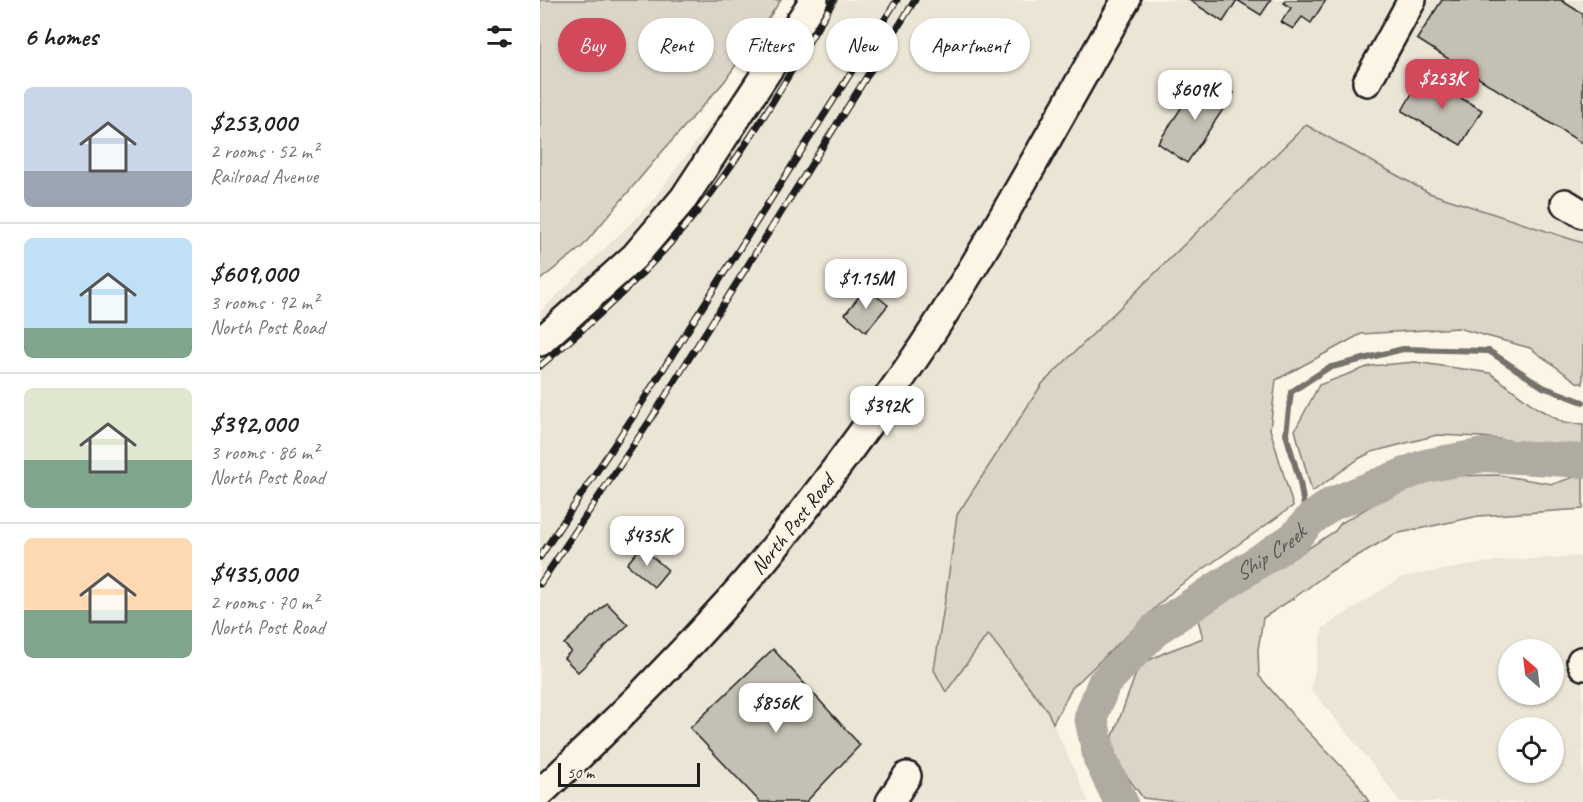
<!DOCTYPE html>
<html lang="en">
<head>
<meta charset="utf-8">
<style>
  :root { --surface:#fff; --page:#f2f2f2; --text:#202124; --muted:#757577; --line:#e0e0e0; --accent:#d1495b }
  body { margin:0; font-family:Caveat,sans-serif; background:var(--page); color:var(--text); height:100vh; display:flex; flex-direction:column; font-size:22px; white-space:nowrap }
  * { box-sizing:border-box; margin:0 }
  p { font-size:20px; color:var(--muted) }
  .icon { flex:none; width:33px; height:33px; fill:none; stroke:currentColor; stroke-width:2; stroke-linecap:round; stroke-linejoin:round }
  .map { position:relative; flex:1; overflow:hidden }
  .side { display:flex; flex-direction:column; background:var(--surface); width:540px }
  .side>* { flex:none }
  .banner { position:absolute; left:18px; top:18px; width:570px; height:54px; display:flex; gap:12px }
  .needle { width:39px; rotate:332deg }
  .tools { position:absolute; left:958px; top:639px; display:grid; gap:12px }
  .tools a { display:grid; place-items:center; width:66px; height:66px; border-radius:50%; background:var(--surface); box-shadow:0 2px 4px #0004; font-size:30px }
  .scale { position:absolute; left:18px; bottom:15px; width:142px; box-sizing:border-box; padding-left:6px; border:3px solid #1c1c1c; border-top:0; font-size:16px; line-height:21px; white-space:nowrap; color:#1c1c1c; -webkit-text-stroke:4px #fcf5e5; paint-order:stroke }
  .price { position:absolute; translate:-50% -51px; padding:0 14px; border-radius:12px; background:#fff; color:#222; font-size:20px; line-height:39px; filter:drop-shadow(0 2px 3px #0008) }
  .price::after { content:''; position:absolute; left:50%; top:36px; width:18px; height:14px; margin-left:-9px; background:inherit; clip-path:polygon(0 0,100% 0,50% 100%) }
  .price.selected { background:var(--accent); color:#fff }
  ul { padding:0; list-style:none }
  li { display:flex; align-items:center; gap:18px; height:150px; padding:0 24px }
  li+li { border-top:2px solid var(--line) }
  li span { display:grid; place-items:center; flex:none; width:168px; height:120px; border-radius:9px; color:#555 }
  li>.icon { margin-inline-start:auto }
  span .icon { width:72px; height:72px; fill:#fffc; stroke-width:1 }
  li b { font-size:26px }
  h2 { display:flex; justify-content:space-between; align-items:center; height:72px; padding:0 24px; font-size:26px }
  .pill { padding:0 21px; border-radius:27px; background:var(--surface); box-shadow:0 2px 4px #0004; font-size:21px; line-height:54px }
  .pill.selected { background:var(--accent); color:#fff }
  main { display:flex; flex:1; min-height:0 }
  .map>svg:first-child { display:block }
  .built { fill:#ebe5d6; fill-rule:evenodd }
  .green { fill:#dbd5c8; stroke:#7c7872; stroke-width:1.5 }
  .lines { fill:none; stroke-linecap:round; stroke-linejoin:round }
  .stream { stroke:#75726c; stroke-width:6 }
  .river { stroke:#b0aba1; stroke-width:34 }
  .building { fill:#c4c0b3; stroke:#1c1c1c; stroke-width:1.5 }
  .minor-casing { stroke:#1c1c1c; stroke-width:32 }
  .minor { stroke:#fcf5e5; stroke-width:27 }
  .rail-casing { stroke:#1c1c1c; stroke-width:7 }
  .rail { stroke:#fcf5e5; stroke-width:4.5; stroke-dasharray:14; stroke-linecap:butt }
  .labels { text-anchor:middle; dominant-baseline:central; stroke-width:4.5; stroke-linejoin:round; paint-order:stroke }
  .street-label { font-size:21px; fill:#1c1c1c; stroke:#fcf5e5 }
  .water-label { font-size:22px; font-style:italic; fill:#575551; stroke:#fcf5e5 }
</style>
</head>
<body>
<main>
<section class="side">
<h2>6 homes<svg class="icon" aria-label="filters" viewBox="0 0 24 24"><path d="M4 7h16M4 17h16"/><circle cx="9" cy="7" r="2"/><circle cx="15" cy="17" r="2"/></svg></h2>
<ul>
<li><span style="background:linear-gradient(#c9d6e8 70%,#9aa5b1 0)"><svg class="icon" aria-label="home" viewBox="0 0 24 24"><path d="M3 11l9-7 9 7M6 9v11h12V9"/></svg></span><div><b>$253,000</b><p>2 rooms · 52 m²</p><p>Railroad Avenue</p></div></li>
<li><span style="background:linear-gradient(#bfe0f5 75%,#7fa58c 0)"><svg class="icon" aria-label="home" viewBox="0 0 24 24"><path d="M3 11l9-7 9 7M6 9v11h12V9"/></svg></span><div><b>$609,000</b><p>3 rooms · 92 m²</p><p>North Post Road</p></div></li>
<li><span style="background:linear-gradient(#dfe7d0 60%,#7fa58c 0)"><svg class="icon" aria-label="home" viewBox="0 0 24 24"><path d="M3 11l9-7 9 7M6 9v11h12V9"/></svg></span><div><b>$392,000</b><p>3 rooms · 86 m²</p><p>North Post Road</p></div></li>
<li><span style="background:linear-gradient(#ffd9b3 60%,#7fa58c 0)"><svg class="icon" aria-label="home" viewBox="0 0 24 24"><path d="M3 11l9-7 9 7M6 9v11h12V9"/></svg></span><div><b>$435,000</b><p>2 rooms · 70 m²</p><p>North Post Road</p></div></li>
</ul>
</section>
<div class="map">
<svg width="1043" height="802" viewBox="0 0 1043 802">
  <rect width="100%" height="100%" fill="#fcf5e5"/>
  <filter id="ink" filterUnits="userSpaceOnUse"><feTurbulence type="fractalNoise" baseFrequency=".0167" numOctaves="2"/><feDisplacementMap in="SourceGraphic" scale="12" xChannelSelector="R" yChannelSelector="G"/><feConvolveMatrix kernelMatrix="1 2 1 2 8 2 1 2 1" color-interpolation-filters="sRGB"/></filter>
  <g filter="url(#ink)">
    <path class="built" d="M258 0H1043V243L889 193 766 125 502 384 417 515 406 594 394 670 407 691 448 634 507 710 549 802H0V312L108 206 206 77Z
      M1043 556V802H860L832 764 771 689 783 628 862 577 956 561ZM969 650H1014V694H969ZM969 728H1014V772H969Z"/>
    <path class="green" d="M0 0H241L184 82 121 153 42 247 0 280Z
      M766 125 889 193 1043 243V384L1037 382 990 348 918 328 821 334 736 380 730 429 753 506 635 589 532 688 513 723 507 710 448 634 406 692 394 670 406 594 417 515 502 384Z
      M875 362 950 373 997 408 1024 423 1043 424V445L1034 448 941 437 897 435 832 452 820 458 772 492 755 430 779 385 830 366Z
      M1043 474V509L939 516 855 534 791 571 754 598 723 618 718 650 719 676 757 720 800 765 814 778 829 802H637L603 798 577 763 572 739 599 665 626 652 663 638 658 620 795 531 801 523 841 500 900 476 959 475 1013 484Z"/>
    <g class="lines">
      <path class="stream" d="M767 524 760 482 746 434 751 392 788 368 863 349 949 351 1003 387 1043 402"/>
      <path class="river" id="s1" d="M581 802 560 759 551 717 564 683 617 628 753 539 771 519 792 504 885 466 944 455 1043 461"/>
    </g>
    <path class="building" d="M649 0H697L683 22Z
      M697 0H731L721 15Z
      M745 0H786L771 23 762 17 753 29 741 22 751 8 744 3Z
      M902 0H1023L1022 1 1043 14V144L877 39Z
      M882 76 942 110 921 145 862 111Z
      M657 84 673 95 681 84 694 93 647 163 618 143Z
      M326 288 348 305 326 332 305 314Z
      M101 547 128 570 114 587 87 564Z
      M67 603 88 625 38 672 24 658 31 651 24 644Z
      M233 649 320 745 266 802H220L150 728Z"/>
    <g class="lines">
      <g class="minor-casing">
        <g id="minor">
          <path d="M827 82 872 0"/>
          <path d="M1025 203 1043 214"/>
          <path d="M0 342 95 256 144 198 274 0"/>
          <path d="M1041 661 1043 666"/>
          <path id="s2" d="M0 793C66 732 129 668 189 601 245 538 296 470 345 401 436 275 508 135 586 0"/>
          <path d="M350 802 367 776"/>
        </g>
      </g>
      <use href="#minor" class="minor"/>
      <g class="rail-casing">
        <path id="rail" d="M0 366C56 319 110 270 156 213 209 147 250 72 294 0
          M0 557 96 412 357 0
          M0 584 109 422 375 0"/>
      </g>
      <use href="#rail" class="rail"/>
    </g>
  </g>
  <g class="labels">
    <g class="street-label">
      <text stroke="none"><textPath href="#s2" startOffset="369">North Post Road</textPath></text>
    </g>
    <g class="water-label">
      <text stroke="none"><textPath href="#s1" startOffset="339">Ship Creek</textPath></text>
    </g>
  </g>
</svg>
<div class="tools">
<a><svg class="needle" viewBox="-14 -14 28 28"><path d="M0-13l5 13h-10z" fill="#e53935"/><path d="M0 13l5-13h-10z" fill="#757577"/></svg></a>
<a><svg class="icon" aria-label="locate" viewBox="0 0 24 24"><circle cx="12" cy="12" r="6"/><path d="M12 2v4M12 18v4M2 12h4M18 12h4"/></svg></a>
</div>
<div class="scale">50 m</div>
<b class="price selected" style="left:902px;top:110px">$253K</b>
<b class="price" style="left:655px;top:121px">$609K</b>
<b class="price" style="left:326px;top:310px">$1.15M</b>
<b class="price" style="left:347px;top:437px">$392K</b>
<b class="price" style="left:107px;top:567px">$435K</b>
<b class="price" style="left:236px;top:734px">$856K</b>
<div class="banner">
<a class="pill selected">Buy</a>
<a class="pill">Rent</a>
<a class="pill">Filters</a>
<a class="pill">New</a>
<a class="pill">Apartment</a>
</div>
</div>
</main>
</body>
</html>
